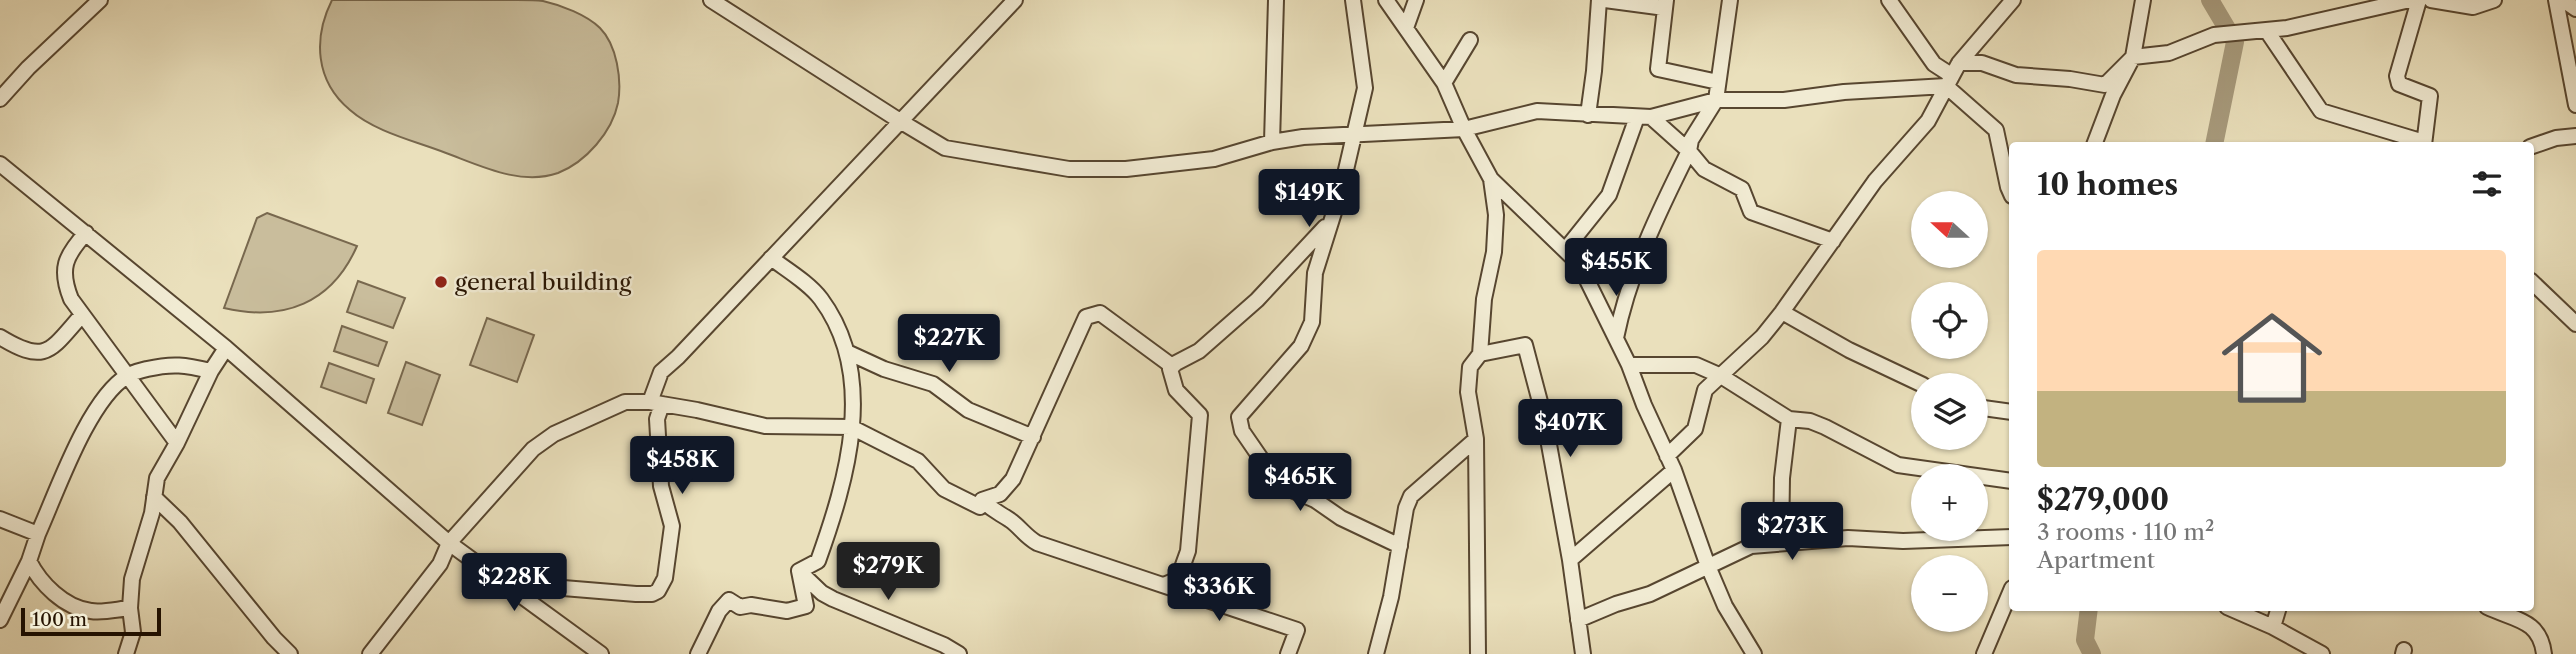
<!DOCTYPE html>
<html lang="en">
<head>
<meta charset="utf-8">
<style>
  :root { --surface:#fff; --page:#f6f6f6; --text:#222; --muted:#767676; --accent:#111827 }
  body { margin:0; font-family:"Libre Caslon Text",serif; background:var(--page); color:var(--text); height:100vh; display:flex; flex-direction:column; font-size:26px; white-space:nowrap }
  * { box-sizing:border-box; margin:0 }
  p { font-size:23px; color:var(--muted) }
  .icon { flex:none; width:38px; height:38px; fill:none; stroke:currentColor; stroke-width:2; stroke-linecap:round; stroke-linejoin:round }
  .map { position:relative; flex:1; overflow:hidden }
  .sheet { position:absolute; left:2009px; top:142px; width:525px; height:469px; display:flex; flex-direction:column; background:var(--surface); border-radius:7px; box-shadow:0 2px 5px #0004 }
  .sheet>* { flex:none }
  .needle { width:46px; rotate:291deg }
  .buttons { position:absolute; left:1911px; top:191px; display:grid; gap:14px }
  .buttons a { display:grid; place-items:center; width:77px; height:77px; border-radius:50%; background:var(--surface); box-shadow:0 2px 5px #0004; font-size:35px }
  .scale { position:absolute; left:21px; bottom:18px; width:140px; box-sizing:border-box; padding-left:7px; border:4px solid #261301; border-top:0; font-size:19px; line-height:24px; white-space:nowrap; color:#261301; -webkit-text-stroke:5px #f1ebd3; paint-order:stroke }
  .price { position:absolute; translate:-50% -60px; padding:0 16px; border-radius:7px; background:var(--accent); color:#fff; font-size:23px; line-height:46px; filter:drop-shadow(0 2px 4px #0008) }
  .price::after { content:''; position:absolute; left:50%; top:42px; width:21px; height:16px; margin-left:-10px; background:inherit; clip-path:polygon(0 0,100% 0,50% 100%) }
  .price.on { background:#222; color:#fff }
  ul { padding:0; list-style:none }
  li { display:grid; align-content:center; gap:14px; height:371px; padding:0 28px }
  li span { display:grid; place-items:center; height:217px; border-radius:7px; color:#555 }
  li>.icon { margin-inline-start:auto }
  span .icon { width:126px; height:126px; fill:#fffc; stroke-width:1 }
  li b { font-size:30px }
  h2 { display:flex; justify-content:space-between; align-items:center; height:84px; padding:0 28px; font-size:30px }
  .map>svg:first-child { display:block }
  .green { fill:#c9bd9c; stroke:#78684e; stroke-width:2 }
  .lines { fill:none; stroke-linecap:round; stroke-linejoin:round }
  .river { stroke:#a79a7c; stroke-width:18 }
  .minor-casing { stroke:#574630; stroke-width:18 }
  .minor { stroke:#f1ebd3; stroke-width:14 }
  .poi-dot { fill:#8f2418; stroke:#f1ebd3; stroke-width:2.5 }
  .labels { text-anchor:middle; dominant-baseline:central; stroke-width:5; stroke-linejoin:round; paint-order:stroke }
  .poi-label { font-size:23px; fill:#261301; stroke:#f1ebd3; text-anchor:start }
</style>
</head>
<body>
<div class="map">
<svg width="2576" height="654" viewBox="0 0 2576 654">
  <rect width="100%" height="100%" fill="#eae0bc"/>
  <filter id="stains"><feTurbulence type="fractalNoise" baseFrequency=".00286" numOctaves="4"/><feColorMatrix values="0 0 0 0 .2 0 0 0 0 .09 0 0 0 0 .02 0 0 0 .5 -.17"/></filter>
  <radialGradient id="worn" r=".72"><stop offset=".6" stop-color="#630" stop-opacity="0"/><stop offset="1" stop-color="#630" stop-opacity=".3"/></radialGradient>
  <path class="green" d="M332 0C372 0 413 0 453 0 475 0 496 0 517 0 525 0 535 0 543 1 561 5 587 15 600 28 617 45 622 80 618 103 612 132 586 162 558 173 521 186 481 166 446 153 415 141 375 132 350 110 315 81 313 38 332 0Z
    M267 213 357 246C332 303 284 322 224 308L257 218Z
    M358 281 405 298 393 328 347 312Z
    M487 318 534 335 517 382 470 365Z
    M342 326 387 342 378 366 334 351Z
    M406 362 440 375 422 425 388 413Z
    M329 363 374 379 366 403 321 387Z"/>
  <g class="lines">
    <path class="river" d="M2210 0 2235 42 2214 145
      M2089 607 2085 640 2092 654"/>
    <g class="minor-casing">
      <path id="minor" d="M711 0 900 121 945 148 1069 169H1126L1214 159 1272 142 1303 137 1464 129 1537 111 1651 117 1716 100H1784L1844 92 1946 86 1996 130 2008 187 2012 196
        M1353 0 1365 88 1342 187 1315 273 1312 322 1301 346 1239 417 1242 431 1275 479 1282 486 1315 500 1341 518 1400 546
        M1386 0 1444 83 1464 129 1491 179 1574 259 1586 278 1629 365 1644 405 1674 470 1708 566 1725 606 1754 654
        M1605 0 1665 8
        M1666 0 1658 69 1718 82
        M1889 0 1934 64 1951 75
        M2419 0 2397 76 2399 84 2430 96 2424 145
        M2431 0 2473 7 2494 0
        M2556 0 2576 105
        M2563 0 2576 9
        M1406 28 1416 0
        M2267 31 2321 111 2424 142
        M1959 63H1982L2016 75 2070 79 2105 85 2133 57 2169 53 2214 35 2287 28 2410 0
        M1444 83 1470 40
        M0 99 28 68 100 0
        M1588 115 1594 71 1599 0
        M1651 117 1689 151 1704 169 1742 189 1751 212 1833 241
        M1272 142 1276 0
        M2094 145 2113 95 2133 57 2143 0
        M2530 147 2556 138 2576 136
        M0 164 226 348 449 543 601 654
        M86 233C65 256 59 269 71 299L177 443
        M1565 250 1609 195 1637 117
        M2530 280 2576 324
        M1782 312 1849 350 1923 385
        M0 337C46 365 50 351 81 316
        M1616 338C1629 273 1659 211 1689 151L1691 140 1716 100 1730 0
        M847 352 884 369 933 384 968 410 1033 437
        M1480 354 1525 345 1544 417 1570 560 1583 654
        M1629 365H1696L1721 376 1789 419 1810 421 1825 427 1898 465 2012 481
        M650 402 697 410 765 426 851 427 918 461 944 489 980 507 982 500C993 511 998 512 1010 520 1020 527 1025 536 1037 543L1297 630 1288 654
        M1976 407 2012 412
        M1667 456 1695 429 1705 390 1762 337 1782 312 1875 181 1928 121 1959 63 2013 0
        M154 497 180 522 274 638 290 654
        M982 500 1000 494 1013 479 1086 317 1100 313 1172 366
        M0 519 38 534 29 561
        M38 534C57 492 88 400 127 376 133 372 140 371 147 369 173 363 185 365 211 371
        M1781 543 1782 478 1789 419
        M1570 560 1674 470
        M799 571 822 593 833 599 944 645 959 654
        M496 576 551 587 636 594H652L658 591 665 578 672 526 661 486 657 419 662 404
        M1164 585 1178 579 1188 551 1200 415 1176 390 1170 369 1176 363 1199 351 1257 300 1325 227
        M2227 607 2273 627
        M2279 607 2273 627 2322 654
        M2487 607C2514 620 2540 619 2544 654
        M0 620 29 561C40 583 64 608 91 611 103 613 118 609 130 608
        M1578 620 1616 604 1650 594 1751 546 1848 538 1903 541 2012 537
        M126 654 133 632 130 608 132 579 152 513 157 478 177 443 211 371 226 348
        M370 654 440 564 449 543 533 449 554 434 625 402H650L661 372 678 357 1015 0
        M698 654 719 611 729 600 740 607 751 605 787 611 806 606 799 571 818 561C847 480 878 376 821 299 809 283 787 270 771 258
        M1376 654 1391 597 1406 508 1411 496 1476 439
        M1478 654 1476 439 1468 392 1470 367 1480 354 1484 299 1494 252 1496 215 1491 179
        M1984 654 2012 588
        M2403 654 2404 650"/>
    </g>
    <use href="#minor" class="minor"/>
  </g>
  <circle class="poi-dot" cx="441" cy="282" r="7"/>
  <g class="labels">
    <g class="poi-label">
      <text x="455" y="282">general building</text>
    </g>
  </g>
  <rect width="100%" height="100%" filter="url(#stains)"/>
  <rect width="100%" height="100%" fill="url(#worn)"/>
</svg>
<div class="buttons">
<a><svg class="needle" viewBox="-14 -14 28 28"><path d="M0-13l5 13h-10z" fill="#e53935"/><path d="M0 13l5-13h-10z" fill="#767676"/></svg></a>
<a><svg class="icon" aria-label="locate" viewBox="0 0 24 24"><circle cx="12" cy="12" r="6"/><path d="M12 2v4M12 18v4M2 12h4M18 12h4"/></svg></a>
<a><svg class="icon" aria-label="layers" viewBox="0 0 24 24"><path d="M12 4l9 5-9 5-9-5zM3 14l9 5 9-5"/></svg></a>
<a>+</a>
<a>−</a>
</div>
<div class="scale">100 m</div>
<b class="price" style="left:1309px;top:229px">$149K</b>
<b class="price" style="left:1616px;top:298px">$455K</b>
<b class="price" style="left:949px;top:374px">$227K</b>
<b class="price" style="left:1570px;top:459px">$407K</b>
<b class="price" style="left:682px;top:496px">$458K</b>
<b class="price" style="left:1300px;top:513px">$465K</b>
<b class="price" style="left:1792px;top:562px">$273K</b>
<b class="price on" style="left:888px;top:602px">$279K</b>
<b class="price" style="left:514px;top:613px">$228K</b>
<b class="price" style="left:1219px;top:623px">$336K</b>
<section class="sheet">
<h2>10 homes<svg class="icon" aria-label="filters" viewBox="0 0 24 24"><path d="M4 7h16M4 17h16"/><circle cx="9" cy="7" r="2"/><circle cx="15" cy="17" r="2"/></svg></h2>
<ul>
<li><span style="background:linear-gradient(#ffd9b3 65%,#c2b280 0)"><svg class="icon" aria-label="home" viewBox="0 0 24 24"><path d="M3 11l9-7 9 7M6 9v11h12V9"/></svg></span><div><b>$279,000</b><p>3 rooms · 110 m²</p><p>Apartment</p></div></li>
</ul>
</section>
</div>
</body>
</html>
